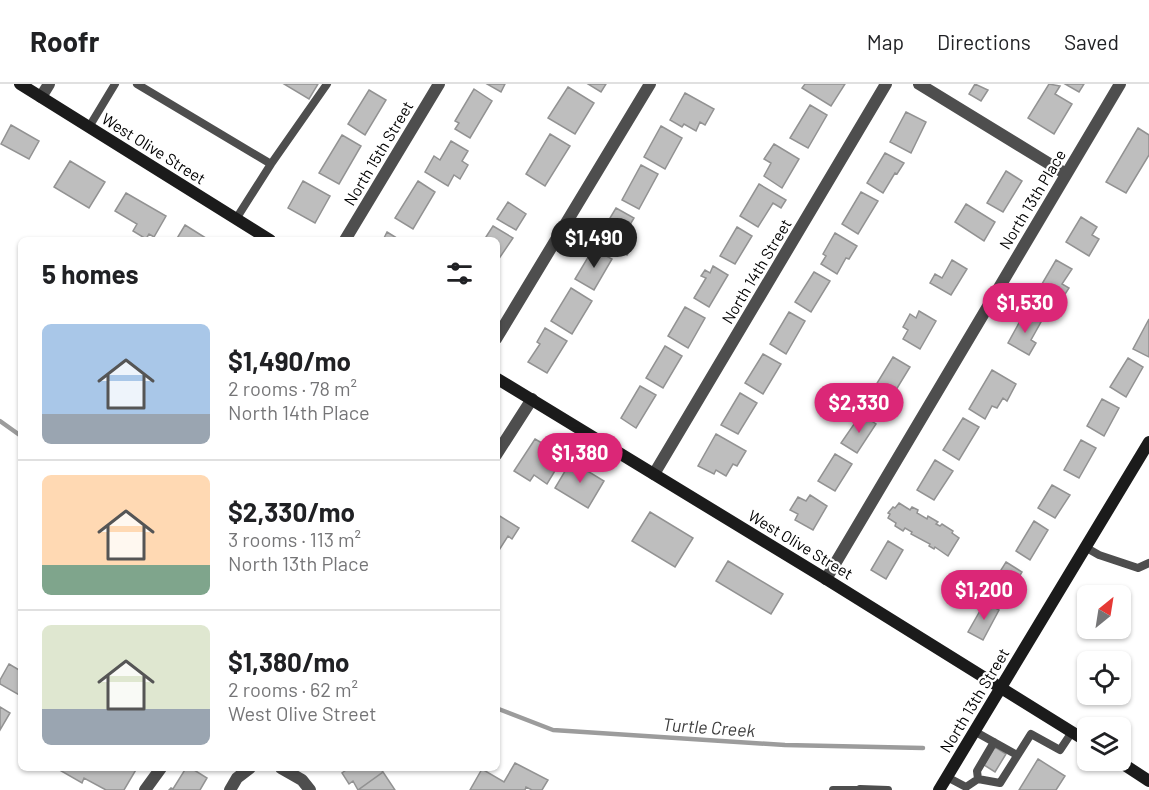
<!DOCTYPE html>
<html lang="en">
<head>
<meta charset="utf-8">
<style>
  :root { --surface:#fff; --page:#f6f6f6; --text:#202124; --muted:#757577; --line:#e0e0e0; --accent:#db2777 }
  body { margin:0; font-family:Barlow,sans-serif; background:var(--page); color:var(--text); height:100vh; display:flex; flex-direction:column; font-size:22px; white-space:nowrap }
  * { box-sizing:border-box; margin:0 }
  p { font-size:20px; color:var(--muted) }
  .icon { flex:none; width:33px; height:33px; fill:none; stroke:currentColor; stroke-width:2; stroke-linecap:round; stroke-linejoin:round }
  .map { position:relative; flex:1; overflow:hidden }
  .panel { position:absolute; left:18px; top:153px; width:482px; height:534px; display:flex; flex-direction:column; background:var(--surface); border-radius:9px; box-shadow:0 2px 4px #0004 }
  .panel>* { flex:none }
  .needle { width:39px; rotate:30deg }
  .fabs { position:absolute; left:1077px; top:501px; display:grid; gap:12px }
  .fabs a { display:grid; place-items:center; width:54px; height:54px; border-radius:9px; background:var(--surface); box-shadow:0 2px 4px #0004; font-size:30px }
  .price { position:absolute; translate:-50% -51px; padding:0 14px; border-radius:21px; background:var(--accent); color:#fff; font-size:20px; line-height:39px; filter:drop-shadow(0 2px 3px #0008) }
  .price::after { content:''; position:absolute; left:50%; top:36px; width:18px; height:14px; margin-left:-9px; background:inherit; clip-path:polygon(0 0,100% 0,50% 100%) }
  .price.current { background:#222; color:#fff }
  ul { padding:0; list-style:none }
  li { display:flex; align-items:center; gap:18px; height:150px; padding:0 24px }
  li+li { border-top:2px solid var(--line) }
  li span { display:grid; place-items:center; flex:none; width:168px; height:120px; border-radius:9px; color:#555 }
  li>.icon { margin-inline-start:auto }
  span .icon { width:72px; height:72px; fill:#fffc; stroke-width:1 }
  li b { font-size:26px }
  h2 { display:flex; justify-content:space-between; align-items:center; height:72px; padding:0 24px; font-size:26px }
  header { display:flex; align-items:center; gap:36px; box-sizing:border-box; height:84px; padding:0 30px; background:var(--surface); border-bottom:2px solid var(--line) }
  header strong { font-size:28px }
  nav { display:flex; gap:33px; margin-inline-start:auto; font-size:21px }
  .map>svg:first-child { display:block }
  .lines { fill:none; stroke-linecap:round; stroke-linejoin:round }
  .stream { stroke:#9c9c9c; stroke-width:4.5 }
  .building { fill:#bebebe; stroke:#929292; stroke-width:1.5 }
  .lane { stroke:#4e4e4e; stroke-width:8 }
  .street { stroke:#4e4e4e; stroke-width:12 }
  .secondary { stroke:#1b1b1b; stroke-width:12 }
  .labels { text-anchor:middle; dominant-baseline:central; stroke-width:4.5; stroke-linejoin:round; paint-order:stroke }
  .street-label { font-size:16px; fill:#000; stroke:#fff }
  .water-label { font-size:18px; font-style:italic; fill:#3d3d3d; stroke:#fff }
</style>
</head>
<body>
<header>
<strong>Roofr</strong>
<nav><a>Map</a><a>Directions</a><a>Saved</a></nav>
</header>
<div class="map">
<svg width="1149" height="706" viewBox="0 0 1149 706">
  <rect width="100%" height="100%" fill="#fff"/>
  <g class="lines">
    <path class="stream" d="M0 337 21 352
      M496 624 553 646 785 661 923 664"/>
  </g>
  <path class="building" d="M284 0H318L309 15Z
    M487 0H505L501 8Z
    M588 0H606L601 8Z
    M805 0H845L831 22 802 4Z
    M975 0 988 6 981 17 969 10Z
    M1049 0 1060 2 1055 10 1072 20 1054 50 1028 34Z
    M1065 0H1084L1079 8Z
    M568 3 594 19 575 50 548 34Z
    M474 5 492 17 470 54 455 45 459 39 455 37Z
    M369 6 386 16 365 51 348 40Z
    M685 9 714 25 705 41 700 38 696 47 684 40 682 43 670 36Z
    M810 21 827 31 808 64 790 54Z
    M906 28 926 38 911 69 890 58Z
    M11 41 39 57 29 75 1 60Z
    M661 42 682 54 665 85 644 73Z
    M1138 44 1149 51V71L1126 109 1106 98Z
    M550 50 570 62 545 102 526 90Z
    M342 51 361 62 339 100 319 89Z
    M451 57 468 67 462 77 468 81 460 95 454 91 448 102 425 88 434 72 440 76Z
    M774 60 799 75 782 104 764 92 771 79 764 75Z
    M885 69 904 79 897 90 895 89 883 109 867 99Z
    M70 77 105 98 89 124 54 103Z
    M641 81 658 90 639 125 622 116Z
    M1006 87 1022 97 1003 128 987 119Z
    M303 97 330 112 315 139 288 124Z
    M418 97 435 108 413 145 395 134Z
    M759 100 786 116 781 124 773 119 758 143 740 132Z
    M861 108 878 117 858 150 842 140Z
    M126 109 166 132 154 153 149 150 146 155 133 147 137 140 115 127Z
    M508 118 526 130 516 146 497 135Z
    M966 120 995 138 984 157 955 138Z
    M616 124 634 134 622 154 633 161 627 171 598 154Z
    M1081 133 1097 143 1092 151 1099 155 1089 172 1066 158Z
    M185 141 209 156H176Z
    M493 142 513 154 496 179V156H484Z
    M737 143 752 152 735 180 720 172Z
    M387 148 400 156H383Z
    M835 149 857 162 849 175 846 174 837 190 821 180 826 172 823 170Z
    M593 165 612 175 594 206 575 195Z
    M952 176 967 185 951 211 930 199 935 190 942 194Z
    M1056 176 1072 185 1062 200 1069 204 1060 218 1039 205Z
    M713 182 728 191 709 223 694 214 706 194 701 192 705 186 710 189Z
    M814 188 830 197 811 228 795 218Z
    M571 204 592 217 572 250 551 237Z
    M685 223 705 234 688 264 668 252Z
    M919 227 936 237 920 265 903 255 908 246 903 243 910 230 916 234Z
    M789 228 805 237 786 270 770 260Z
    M1025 228 1041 238 1031 256 1036 259 1029 271 1008 259Z
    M1149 235V273L1133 265Z
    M545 244 567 257 547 289 528 278 540 260 537 258Z
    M665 262 682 272 663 304 646 294Z
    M763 270 781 280 763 310 745 299Z
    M893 273 910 283 885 324 868 314Z
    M1128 274 1143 283 1126 313 1110 303Z
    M992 286 1016 300 1007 317 1003 314 997 324 992 322 985 335 969 325Z
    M640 302 656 311 636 344 621 334Z
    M740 309 757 319 738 350 721 341Z
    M1102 315 1119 324 1104 352 1087 342Z
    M861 330 876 340 857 369 841 359Z
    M963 334 979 343 959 376 943 366Z
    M716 350 746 367 737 382 733 380 726 392 716 386 714 390 698 382Z
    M535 355 564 372 547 400 534 391 530 397 514 387Z
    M1081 356 1096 364 1079 394 1064 386Z
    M835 370 852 380 835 407 818 397Z
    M935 376 953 387 934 416 917 406Z
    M571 377 604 397 588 424 555 404Z
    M1052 401 1070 411 1055 434 1038 424Z
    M810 411 827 422 813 446 795 436 798 430 790 426 798 413 806 417Z
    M899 419 910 426 912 423 918 426 917 429 927 435 928 432 938 438 936 440 940 442 942 440 953 447 952 449 959 454 948 472 935 463 934 465 929 462 930 460 911 450 912 448 905 444 903 447 895 442 896 439 888 434 890 430 888 429 893 423 895 424Z
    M650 428 693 454 675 483 632 457Z
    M498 431 519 444 512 455 508 452 496 471Z
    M1034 437 1048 446 1030 476 1016 467Z
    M888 457 903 466 886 495 871 486Z
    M728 477 783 510 771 530 716 497Z
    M1006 478 1022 488 1008 512 991 502Z
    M985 518 999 526 983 556 968 548Z
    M9 580 19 586 21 583V612L0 600V596Z
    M0 623 10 629 0 646Z
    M995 663 1006 670 995 688 984 681Z
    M1038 675 1065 692 1056 706H1019Z
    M515 679 548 696 542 706H532L526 703 525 706H470L482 685 504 698Z
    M56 684H137L124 706H106L84 694 82 699Z
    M186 684H191L207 694 200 706H169L171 704 173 705Z
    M349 684H380L383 688 358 706 353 697 349 700 342 689Z
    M383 688 395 706H358Z"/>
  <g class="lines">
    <path class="lane" d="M137 0 271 80 236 135
      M89 43 115 0
      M271 80 327 0
      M1085 463 1099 471 1138 484 1149 479
      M974 647 1017 671
      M947 693 966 703 978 695 1000 699 1031 650 1060 666 1072 648
      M978 695 977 687 994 658
      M860 705 888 706
      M833 706H860"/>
    <path class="street" d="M919 0 1066 90
      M41 13 49 0
      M345 156 439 0
      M496 255 650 0
      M496 371 532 315
      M654 390 886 0
      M826 495 1120 0
      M281 684 302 696 310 706
      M145 706 161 684
      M230 706 237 694 250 684"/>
    <path class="secondary" d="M20 0 270 156
      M496 294 826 495 1088 658
      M1117 676 1149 697
      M939 706 1149 358"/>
  </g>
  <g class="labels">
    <g class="street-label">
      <text transform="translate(154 64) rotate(32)">West Olive Street</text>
      <text transform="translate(378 69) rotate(-59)">North 15th Street</text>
      <text transform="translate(1032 115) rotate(-59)">North 13th Place</text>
      <text transform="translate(756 187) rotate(-59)">North 14th Street</text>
      <text transform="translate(801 460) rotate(31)">West Olive Street</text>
      <text transform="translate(974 616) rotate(-59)">North 13th Street</text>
    </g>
    <g class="water-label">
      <text transform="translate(709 643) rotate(4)">Turtle Creek</text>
    </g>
  </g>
</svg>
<div class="fabs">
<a><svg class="needle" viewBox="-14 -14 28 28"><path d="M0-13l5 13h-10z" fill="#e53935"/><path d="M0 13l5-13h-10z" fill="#757577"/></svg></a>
<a><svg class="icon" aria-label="locate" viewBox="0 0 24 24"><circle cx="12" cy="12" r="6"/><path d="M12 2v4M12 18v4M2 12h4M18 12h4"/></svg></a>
<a><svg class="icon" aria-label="layers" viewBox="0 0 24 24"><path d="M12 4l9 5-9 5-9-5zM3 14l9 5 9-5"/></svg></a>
</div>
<b class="price current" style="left:594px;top:185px">$1,490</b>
<b class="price" style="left:1025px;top:250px">$1,530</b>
<b class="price" style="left:859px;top:350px">$2,330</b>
<b class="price" style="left:580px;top:400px">$1,380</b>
<b class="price" style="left:984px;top:537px">$1,200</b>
<section class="panel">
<h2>5 homes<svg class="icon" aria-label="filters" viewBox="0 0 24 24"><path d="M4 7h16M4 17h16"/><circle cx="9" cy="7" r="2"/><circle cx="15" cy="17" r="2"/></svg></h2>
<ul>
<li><span style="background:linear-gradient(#a9c7e8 75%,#9aa5b1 0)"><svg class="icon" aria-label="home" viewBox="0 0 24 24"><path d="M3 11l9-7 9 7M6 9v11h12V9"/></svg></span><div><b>$1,490/mo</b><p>2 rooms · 78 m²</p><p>North 14th Place</p></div></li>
<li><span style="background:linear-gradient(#ffd9b3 75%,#7fa58c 0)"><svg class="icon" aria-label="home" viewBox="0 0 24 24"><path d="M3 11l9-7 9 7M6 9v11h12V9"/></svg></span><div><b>$2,330/mo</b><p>3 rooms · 113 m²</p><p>North 13th Place</p></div></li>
<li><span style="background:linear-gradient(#dfe7d0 70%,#9aa5b1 0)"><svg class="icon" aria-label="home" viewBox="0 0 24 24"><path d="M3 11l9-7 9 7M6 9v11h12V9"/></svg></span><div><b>$1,380/mo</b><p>2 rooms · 62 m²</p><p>West Olive Street</p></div></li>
</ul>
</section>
</div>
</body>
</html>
